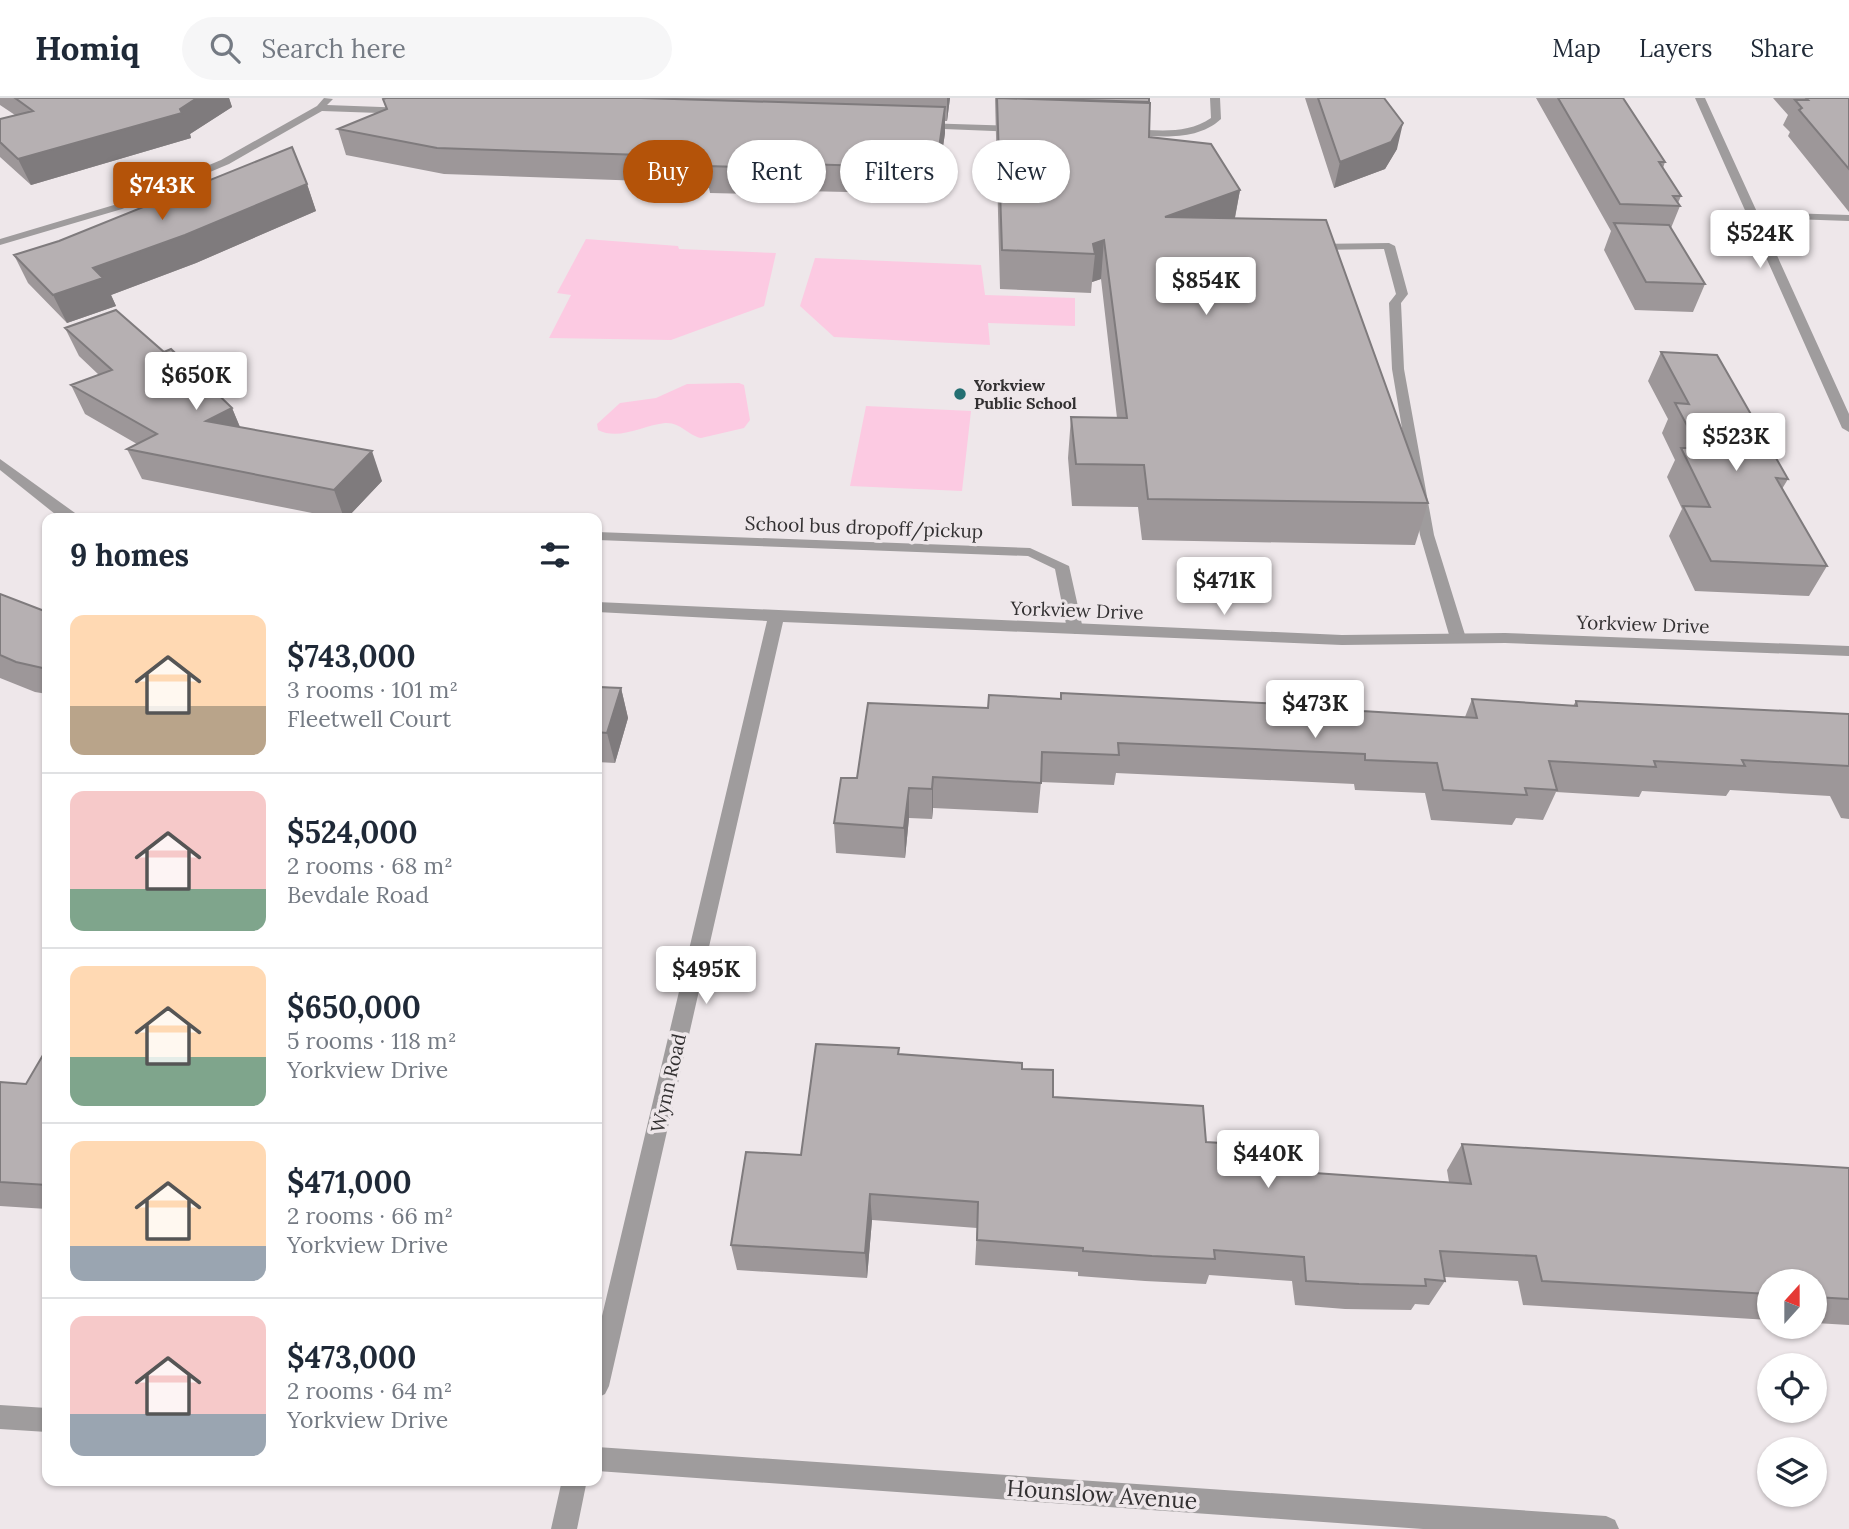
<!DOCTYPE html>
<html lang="en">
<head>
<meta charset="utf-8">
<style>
  :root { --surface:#fff; --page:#f6f6f7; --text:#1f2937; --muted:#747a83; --line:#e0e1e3; --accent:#b45309 }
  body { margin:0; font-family:Lora,serif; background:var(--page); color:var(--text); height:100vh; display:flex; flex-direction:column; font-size:26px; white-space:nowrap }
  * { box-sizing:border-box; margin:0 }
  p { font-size:23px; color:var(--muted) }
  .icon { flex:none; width:38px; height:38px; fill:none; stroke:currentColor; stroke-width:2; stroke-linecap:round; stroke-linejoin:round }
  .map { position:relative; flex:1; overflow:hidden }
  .side { position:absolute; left:42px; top:415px; width:560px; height:973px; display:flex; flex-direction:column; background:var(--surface); border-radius:14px; box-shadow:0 2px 5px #0004 }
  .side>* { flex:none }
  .hud { position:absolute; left:623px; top:42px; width:665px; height:63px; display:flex; gap:14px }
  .needle { width:46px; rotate:21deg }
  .controls { position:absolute; left:1757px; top:1171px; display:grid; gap:14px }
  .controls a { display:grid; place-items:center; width:70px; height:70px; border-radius:50%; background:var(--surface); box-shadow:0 2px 5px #0004; font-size:35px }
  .price { position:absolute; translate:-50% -60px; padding:0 16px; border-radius:7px; background:#fff; color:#222; font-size:23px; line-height:46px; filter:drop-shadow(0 2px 4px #0008) }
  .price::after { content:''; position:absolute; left:50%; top:42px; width:21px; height:16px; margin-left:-10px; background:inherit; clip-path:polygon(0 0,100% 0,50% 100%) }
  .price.selected { background:var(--accent); color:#fff }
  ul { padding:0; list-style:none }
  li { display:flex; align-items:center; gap:21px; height:175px; padding:0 28px }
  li+li { border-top:2px solid var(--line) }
  li span { display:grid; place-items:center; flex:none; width:196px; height:140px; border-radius:14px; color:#555 }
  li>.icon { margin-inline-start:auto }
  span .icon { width:84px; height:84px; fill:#fffc; stroke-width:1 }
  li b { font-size:30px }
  h2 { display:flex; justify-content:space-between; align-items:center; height:84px; padding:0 28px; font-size:30px }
  .pill { padding:0 24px; border-radius:32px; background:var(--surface); box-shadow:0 2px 5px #0004; font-size:24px; line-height:63px }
  .pill.selected { background:var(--accent); color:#fff }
  header { display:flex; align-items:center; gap:42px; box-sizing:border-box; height:98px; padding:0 35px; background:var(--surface); border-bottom:2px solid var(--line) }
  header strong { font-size:33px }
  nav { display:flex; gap:38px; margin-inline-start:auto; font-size:24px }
  .search { width:490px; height:63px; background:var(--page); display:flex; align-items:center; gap:18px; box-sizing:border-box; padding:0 24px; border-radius:38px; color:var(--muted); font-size:26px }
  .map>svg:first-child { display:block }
  .green { fill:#fccae2 }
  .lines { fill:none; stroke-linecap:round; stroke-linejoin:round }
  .lane { fill:#9f9c9d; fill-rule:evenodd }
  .street { fill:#9f9c9d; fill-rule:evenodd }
  .wall { fill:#9d9799 }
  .shaded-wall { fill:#7f7b7d }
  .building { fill:#b6b0b2; stroke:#7f7b7d; stroke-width:2 }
  .poi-dot { fill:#246f72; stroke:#eee7ea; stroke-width:2.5 }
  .labels { text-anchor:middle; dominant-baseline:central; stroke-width:7; stroke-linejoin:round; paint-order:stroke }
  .far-poi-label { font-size:16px; font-weight:bold; fill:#333132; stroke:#eee7ea; text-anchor:start }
  .street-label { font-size:19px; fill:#333132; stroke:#eee7ea }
  .near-street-label { font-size:23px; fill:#333132; stroke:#eee7ea }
</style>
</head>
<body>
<header>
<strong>Homiq</strong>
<div class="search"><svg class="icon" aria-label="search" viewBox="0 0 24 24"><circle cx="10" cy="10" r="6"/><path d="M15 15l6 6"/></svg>Search here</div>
<nav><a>Map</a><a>Layers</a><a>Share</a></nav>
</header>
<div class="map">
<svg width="1849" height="1431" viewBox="0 0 1849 1431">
  <rect width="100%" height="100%" fill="#eee7ea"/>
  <path class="green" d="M586 141 678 148 679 151 776 155 764 208 671 242 549 240 571 197 557 195Z
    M815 160 981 167 985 197 1075 200V228L988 225 990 247 834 239 800 208Z
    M739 285 744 287 750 322 744 330 701 340C687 337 681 324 665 325 644 327 619 343 598 332L597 326 620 305 656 300 687 286Z
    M866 308 971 313 962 393 850 388Z"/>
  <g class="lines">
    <path class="lane" d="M1389 145 1395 148 1408 196 1401 205 1404 271 1434 437 1466 540 1458 545 1450 540 1420 437 1392 271 1389 205 1396 196 1384 151 1314 152 1308 149 1314 146Z
      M597 434 1030 450 1069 468 1083 531 1075 536 1067 531 1055 471 1028 458 597 442Z"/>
    <path class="street" d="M324 0 333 1 327 7 408 10 413 13 408 16 322 13 229 66 122 111 0 147V141L114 107 221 62 317 8Z
      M1210 0H1220L1221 21C1196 44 1159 38 1128 37L1123 34 1128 31C1157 32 1186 37 1211 20Z
      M1695 0H1705L1757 114 1849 117V123L1760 120 1849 316V334L1842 330Z
      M922 25 1020 28 1025 31 1020 34 919 30 917 28Z
      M0 361 82 420H64L55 416 0 372Z
      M597 504 1342 537 1505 535 1849 548V558L1505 545 1342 547 783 524 609 1288 605 1296 597 1300V1239L767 523 597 514Z
      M0 1307 47 1310V1334L0 1331Z
      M597 1349 1606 1418 1615 1422 1619 1431H1423L597 1373Z
      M562 1382H587L577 1431H551Z"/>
  </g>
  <path class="wall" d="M0 0H229L232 9 190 36 191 40 31 87 0 59V21L15 17 0 7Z
    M386 0H950L947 23H945V35L936 96 803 93 802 97 710 95 709 90 703 89 702 85 444 76 346 57 338 31 386 11 383 1Z
    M995 0H1149V39L1240 92 1235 120 1428 405 1415 447 1142 442 1138 409 1072 408 1068 360 1071 319 1117 320 1101 181 1092 184 1091 195 1000 191Z
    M1305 0H1384L1397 51 1385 71 1334 90Z
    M1536 0H1623L1665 64 1663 70 1681 98 1678 105 1680 108 1671 130 1705 186 1693 214 1635 212 1604 152 1611 133Z
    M1773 0H1849V114L1788 38 1790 34 1783 27 1788 17Z
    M307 86 316 113 196 165 111 197 116 208 67 225 28 185 14 157Z
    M65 230 164 254 232 310 240 329 382 383 347 420H337L142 381 127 351 137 346 85 316 71 287 99 277 79 258Z
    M1661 254 1788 381 1782 391 1827 468 1809 498 1695 493 1669 438 1682 411 1667 379 1675 362 1662 335 1668 321 1648 283Z
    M0 496 47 514V596L35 594 0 580Z
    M597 588 621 590 628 620 615 665 597 664Z
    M1061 595 1465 619 1472 601 1573 608 1576 603 1849 616V721L1841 720 1830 698 1730 692 1726 698 1642 693 1639 699 1556 694 1543 722 1516 720 1512 727 1431 722 1425 695 1355 692 1354 686 1116 675 1114 687 1041 684 1038 715 933 710 932 721 909 720 905 760 836 755 834 725 857 680 1061 601Z
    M899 950V956L1022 971 1053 999 1206 1044 1272 1072 1449 1084 1447 1072 1462 1046 1849 1070V1227L1815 1225V1183H1769V1222L1523 1207 1518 1183 1445 1179V1183L1429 1207 1415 1206 1411 1212 1345 1211 1295 1207 1292 1183 1209 1177 1206 1186 1145 1183 1078 1178V1174L975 1167 977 1130 872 1122 867 1180 737 1172 731 1147 801 1057Z
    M47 957V1111L0 1108V984L26 986Z"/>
  <path class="shaded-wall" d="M197 0H229L232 9 190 36 191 40 31 87 18 61 180 11Z
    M947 0H950L947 23Z
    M945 9V35L936 96V70Z
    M1403 25 1397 51 1385 71 1334 90 1340 64Z
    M802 66 803 93 802 97 800 71Z
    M307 86 316 113 196 165 111 197 116 208 67 225 53 197 93 170Z
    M1240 92 1233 129 1165 119Z
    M1104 142 1101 181 1092 184 1095 156 1093 146Z
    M232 310 244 339 206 323Z
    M372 353 382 383 347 420H344L334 392Z
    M621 590 628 620 615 665 607 635Z
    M933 679V710L932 721V691Z
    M909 690V720L905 760 904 730Z
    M870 1096 872 1122 867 1180 865 1155Z"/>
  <path class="building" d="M15 0H197L180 11 182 15 18 61 0 44V21L33 13Z
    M386 0H641L945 9 936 70 802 66 800 71 707 68 709 63H700L701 59 437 50 338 31 387 11 383 1Z
    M997 0 1150 5 1149 39 1211 46 1240 92 1165 119 1326 122 1428 405 1148 401 1144 367 1076 366 1071 319 1127 320 1104 142 1093 146 1095 156 1002 152Z
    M1017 0H1149V4Z
    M1318 0H1384L1403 25 1391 44 1340 64Z
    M1558 0H1623L1665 64H1659L1681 98H1673L1680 108 1620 106Z
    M1806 0H1849V71L1799 12 1802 10 1795 2H1808Z
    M292 49 307 86 185 137 93 170 103 180 53 197 14 157 59 143Z
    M1614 125 1669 127 1705 186 1646 184Z
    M116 212 164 254 171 251 232 310 206 323 372 353 334 392 127 351 157 336 71 287 112 272 65 230Z
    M1661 254 1717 257 1788 381 1776 380 1827 468 1711 463 1683 408 1710 409 1681 350H1699L1675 305 1689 306Z
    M0 496 47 514V571L16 564 0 557Z
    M597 589 621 590 607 635 597 634Z
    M1061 595 1361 610 1362 613 1477 620 1472 601 1577 608 1576 603 1849 616V668L1742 662 1745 668 1654 663 1656 669 1549 663 1557 692 1525 690 1527 697 1443 692 1437 665 1365 662V656L1118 645 1119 657 1042 654 1041 685 933 679 932 691 909 690 904 730 834 725 841 680H857L868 605 988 610 989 597 1061 601Z
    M816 946 899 950 898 956 1022 965V971L1053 972V999L1203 1008 1206 1044 1269 1048 1272 1072 1471 1086 1462 1046 1849 1070V1201L1815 1199V1183H1769V1196L1542 1183 1536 1158 1440 1153 1445 1183 1425 1181 1426 1188 1359 1186 1306 1183 1304 1159 1214 1152 1215 1161 1152 1158 1083 1153V1150L977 1142 978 1104 870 1096 865 1155 731 1147 746 1054 801 1057Z
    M43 957H47V1087L0 1084V984L26 986Z"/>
  <circle class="poi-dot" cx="960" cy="296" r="7"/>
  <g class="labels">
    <g class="far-poi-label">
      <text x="974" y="287">Yorkview<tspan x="974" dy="18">Public School</tspan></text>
    </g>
    <g class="street-label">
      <text transform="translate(864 429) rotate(2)">School bus dropoff/pickup</text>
      <text transform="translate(1077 512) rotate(2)">Yorkview Drive</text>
      <text transform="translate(1643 526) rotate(2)">Yorkview Drive</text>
      <text transform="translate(668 985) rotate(-77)">Wynn Road</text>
    </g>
    <g class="near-street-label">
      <text transform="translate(1102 1396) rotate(4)">Hounslow Avenue</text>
    </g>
  </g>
</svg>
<div class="controls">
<a><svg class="needle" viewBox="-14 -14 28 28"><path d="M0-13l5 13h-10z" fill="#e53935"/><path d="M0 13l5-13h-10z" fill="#747a83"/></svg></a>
<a><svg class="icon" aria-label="locate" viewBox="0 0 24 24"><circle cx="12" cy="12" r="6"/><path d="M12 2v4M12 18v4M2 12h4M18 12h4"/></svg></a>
<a><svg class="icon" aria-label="layers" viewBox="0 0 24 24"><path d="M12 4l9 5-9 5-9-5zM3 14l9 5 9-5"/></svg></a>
</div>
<b class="price selected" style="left:162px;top:124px">$743K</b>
<b class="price" style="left:1760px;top:172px">$524K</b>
<b class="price" style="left:1206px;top:219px">$854K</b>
<b class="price" style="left:196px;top:314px">$650K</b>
<b class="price" style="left:1736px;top:375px">$523K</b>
<b class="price" style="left:1224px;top:519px">$471K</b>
<b class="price" style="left:1315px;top:642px">$473K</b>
<b class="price" style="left:706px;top:908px">$495K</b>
<b class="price" style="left:1268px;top:1092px">$440K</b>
<div class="hud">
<a class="pill selected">Buy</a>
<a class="pill">Rent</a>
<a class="pill">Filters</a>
<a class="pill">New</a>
</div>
<section class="side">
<h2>9 homes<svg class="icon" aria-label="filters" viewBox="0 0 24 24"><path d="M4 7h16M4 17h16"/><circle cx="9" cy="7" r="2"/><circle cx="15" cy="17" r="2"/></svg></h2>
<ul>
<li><span style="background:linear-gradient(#ffd9b3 65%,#b9a48a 0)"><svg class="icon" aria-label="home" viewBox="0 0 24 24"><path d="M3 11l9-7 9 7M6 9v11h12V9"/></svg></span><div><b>$743,000</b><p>3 rooms · 101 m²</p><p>Fleetwell Court</p></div></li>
<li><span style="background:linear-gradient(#f6c9c9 70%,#7fa58c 0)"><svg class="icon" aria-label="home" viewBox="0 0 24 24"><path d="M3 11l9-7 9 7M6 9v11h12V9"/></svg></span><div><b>$524,000</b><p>2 rooms · 68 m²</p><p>Bevdale Road</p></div></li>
<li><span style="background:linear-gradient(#ffd9b3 65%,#7fa58c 0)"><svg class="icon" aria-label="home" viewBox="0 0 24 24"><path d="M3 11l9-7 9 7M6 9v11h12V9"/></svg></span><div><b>$650,000</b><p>5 rooms · 118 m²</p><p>Yorkview Drive</p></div></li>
<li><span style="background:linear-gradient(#ffd9b3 75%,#9aa5b1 0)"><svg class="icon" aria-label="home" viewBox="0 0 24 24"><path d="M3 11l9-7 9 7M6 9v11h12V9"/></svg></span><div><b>$471,000</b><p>2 rooms · 66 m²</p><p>Yorkview Drive</p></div></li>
<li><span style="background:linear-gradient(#f6c9c9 70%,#9aa5b1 0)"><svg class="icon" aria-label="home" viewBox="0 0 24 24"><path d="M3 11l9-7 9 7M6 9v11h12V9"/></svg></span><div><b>$473,000</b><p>2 rooms · 64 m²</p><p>Yorkview Drive</p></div></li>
</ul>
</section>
</div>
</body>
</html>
